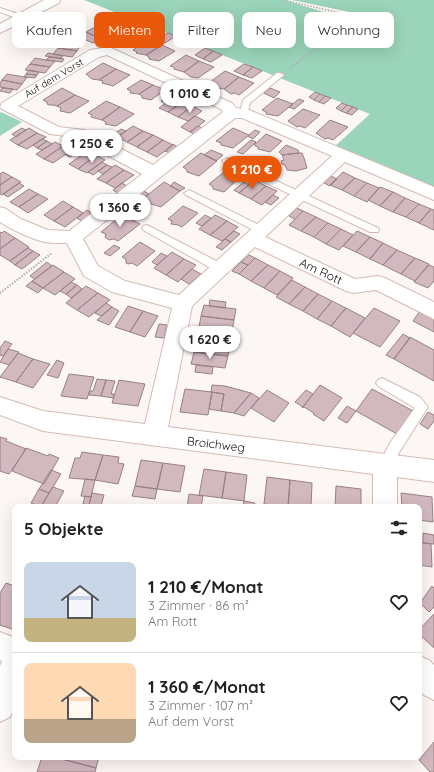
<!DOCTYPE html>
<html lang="de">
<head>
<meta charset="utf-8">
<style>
  :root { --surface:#fff; --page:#f2f2f2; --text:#222; --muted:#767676; --line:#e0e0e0; --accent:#ea580c }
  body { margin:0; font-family:Quicksand,sans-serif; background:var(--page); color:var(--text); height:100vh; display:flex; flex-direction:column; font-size:15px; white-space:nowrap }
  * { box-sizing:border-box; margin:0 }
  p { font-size:13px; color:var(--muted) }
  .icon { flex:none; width:22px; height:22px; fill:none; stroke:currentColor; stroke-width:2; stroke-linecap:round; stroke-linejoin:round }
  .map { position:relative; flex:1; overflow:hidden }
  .side { position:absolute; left:12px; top:504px; width:410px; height:256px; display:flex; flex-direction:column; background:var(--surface); border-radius:8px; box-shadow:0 4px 16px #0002 }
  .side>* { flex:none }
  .hud { position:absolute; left:12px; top:12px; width:410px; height:36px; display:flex; gap:8px }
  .price { position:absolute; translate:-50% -34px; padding:0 9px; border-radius:14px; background:#fff; color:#222; font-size:13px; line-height:26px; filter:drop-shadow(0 1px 2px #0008) }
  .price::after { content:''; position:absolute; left:50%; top:24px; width:12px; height:9px; margin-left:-6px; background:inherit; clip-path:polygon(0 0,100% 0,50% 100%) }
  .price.on { background:var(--accent); color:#fff }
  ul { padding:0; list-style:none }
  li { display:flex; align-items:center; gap:12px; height:100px; padding:0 12px }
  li+li { border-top:1px solid var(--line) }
  li span { display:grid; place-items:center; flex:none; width:112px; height:80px; border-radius:8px; color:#555 }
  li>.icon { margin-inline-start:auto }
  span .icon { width:48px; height:48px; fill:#fffc; stroke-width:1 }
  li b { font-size:17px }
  h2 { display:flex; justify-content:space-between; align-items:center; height:48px; padding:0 12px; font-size:17px }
  .chip { padding:0 14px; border-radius:8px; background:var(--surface); box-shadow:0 4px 16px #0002; font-size:14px; line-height:36px }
  .chip.on { background:var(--accent); color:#fff }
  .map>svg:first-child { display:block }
  .green { fill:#9ad4ba }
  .building { fill:#d2b8bf; stroke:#988087 }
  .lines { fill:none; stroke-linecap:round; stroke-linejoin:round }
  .service-casing { stroke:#d4bbb2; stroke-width:2 }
  .minor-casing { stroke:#d4bbb2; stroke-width:2 }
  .secondary-casing { stroke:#d4bbb2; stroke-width:2 }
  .path-far1 { stroke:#b1aba9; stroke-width:1.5; stroke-dasharray:1.5 1.5; stroke-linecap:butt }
  .path { stroke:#b1aba9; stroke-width:2; stroke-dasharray:1.5 1.5; stroke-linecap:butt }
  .service { fill:#fff; fill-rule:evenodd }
  .minor { fill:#fff; fill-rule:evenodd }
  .secondary { fill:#fff; fill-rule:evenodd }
  .labels { text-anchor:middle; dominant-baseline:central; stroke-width:3; stroke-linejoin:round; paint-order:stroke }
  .far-street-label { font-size:10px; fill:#130b08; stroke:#fff }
  .street-label { font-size:12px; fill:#130b08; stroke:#fff }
</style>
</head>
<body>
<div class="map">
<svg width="434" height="772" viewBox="0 0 434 772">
  <rect width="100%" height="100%" fill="#fcf7f5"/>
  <path class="green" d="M84 0H285L327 13 371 21 354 13 292 0H434V193L333 148 370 114Z
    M1 112 22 122 0 136V113Z"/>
  <path class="building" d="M115 16 121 18 129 22 122 26 108 20Z
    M108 20 122 26 115 30 101 24Z
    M144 24 152 27 145 31 137 28Z
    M93 28 100 31 108 34 101 39 86 32Z
    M86 32 101 39 93 43 79 37Z
    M168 33 176 36 165 43 157 40Z
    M148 40 162 45 146 55 136 53 137 52 133 50Z
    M62 42 68 43 81 45 77 51 58 48Z
    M162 45 175 51 159 61 149 59V57L146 55Z
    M58 48 77 51 72 57 53 54Z
    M205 48 213 51 203 59 195 55Z
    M213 51 222 55 211 62 203 59Z
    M48 53 63 56 61 58 45 56Z
    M186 55 199 61 184 72 174 69V67L170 66Z
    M49 57 64 59 62 62 46 60Z
    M35 58 46 60 55 61 50 67 30 64Z
    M199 61 214 67 198 78 191 77 184 72Z
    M103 63 116 69 99 80 92 79 86 74Z
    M30 64 50 67 45 73 25 70Z
    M244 64 253 67 243 75 234 71Z
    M253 67 262 71 252 78 243 75Z
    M116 69 130 75 113 86 102 83 103 81 99 80Z
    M29 70 39 72 37 75 26 74Z
    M225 71 239 77 224 89 217 88 210 82Z
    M7 74 24 77H27L22 84 2 80Z
    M26 74 37 75 35 78 24 77Z
    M239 77 254 83 239 95 235 93 231 94 224 89Z
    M2 80 22 84 17 90 0 87V83Z
    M141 80 153 85 139 94 130 93 131 91 127 89Z
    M153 85 165 90 151 100 142 98V96L139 94Z
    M2 88 13 89 10 93 0 91Z
    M62 88 75 95 57 106 53 105H49L47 104V102L43 100Z
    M270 88 280 92 274 98 264 93Z
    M315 92 320 94 314 100 309 97Z
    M320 94 325 96 319 102 314 100Z
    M75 95 89 101 70 113 60 111 61 108 57 106Z
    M168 96 173 98 165 103 161 101Z
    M325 96 331 98 324 104 319 102Z
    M173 98 183 102 168 112 159 108Z
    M277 98 293 104 278 116 266 114V112L262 110Z
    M299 99 304 101 294 109 289 107Z
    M106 101 120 107 102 120 91 117 92 115 88 113Z
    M183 102 192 106 178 117 168 112Z
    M342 103 347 105 341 111 336 108Z
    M347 105 353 107 346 113 341 111Z
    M192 106 202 111 188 121 178 117Z
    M120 107 134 114 116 126 105 124 106 122 102 120Z
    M353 107 358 109 352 115 346 113Z
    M303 109 320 115 305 128 300 126 297 127 288 121Z
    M195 116 205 121 190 132 181 127Z
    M330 120 348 127 333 140 328 138 325 139 316 133Z
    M133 126 143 131 127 142 117 137Z
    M198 126 203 128 195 134 190 132Z
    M22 128 26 130 16 137 12 134Z
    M29 128 37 133 18 145 10 140Z
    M233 128 249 135 233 148 221 145V143L216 141Z
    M121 129 126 131 117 137 113 135Z
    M255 130 260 132 253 139 248 136Z
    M143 131 153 135 137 147 127 142Z
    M37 133 46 137 27 149 18 145Z
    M266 134 282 141 270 152 258 149V147L254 145Z
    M153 135 163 140 147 152 137 147Z
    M42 139 47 141 37 148 33 145Z
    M163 140 173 145 157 157 147 152Z
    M251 140 256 142 243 154 237 152Z
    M47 141 52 144 42 150 37 148Z
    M55 142 63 146 44 159 36 154Z
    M173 144 178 147 170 153 165 151Z
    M286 145 298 150 299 153 282 155 279 152Z
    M63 146 72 150 53 163 44 159Z
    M75 148 80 151 70 157 66 155Z
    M211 150 223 155 216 161 204 155Z
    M88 151 96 155 78 169 69 164Z
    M201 153 217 161 199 176 187 172V170L183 167Z
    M299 153H302L304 158 307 168 296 171 287 170 285 165 282 164 281 161 284 160 282 155Z
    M96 155 105 160 87 173 78 169Z
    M102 162 107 165 93 175 88 172Z
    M107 165 112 167 103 174 98 171Z
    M115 165 124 170 106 183 97 179Z
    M124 170 134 175 115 188 106 183Z
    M3 172 12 177 0 185V174Z
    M224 172 238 179 224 192 213 189V187L209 184Z
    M343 172 355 178 342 190 330 185Z
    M331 176 337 179 330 186 324 183Z
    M12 177 21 182 2 195 0 194V185Z
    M355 178 367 183 354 196 342 190Z
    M254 180 266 186 251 199 239 193Z
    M164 182 180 191 161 207 148 203 149 200 144 198Z
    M174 182 185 188 180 191 170 186Z
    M244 182 249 185 239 193 234 190Z
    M19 183 24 186 8 197 3 194Z
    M122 183 127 186 118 193 113 190Z
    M367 183 379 188 367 202 354 196Z
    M266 186 277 191 262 205 251 199Z
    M380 187 393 192 380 206 368 200Z
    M29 189 38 194 19 207 10 202Z
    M144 191 149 194 135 205 129 202Z
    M393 192 405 198 393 212 380 206Z
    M38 194 48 199 28 213 19 207Z
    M273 195 279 198 271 205 265 202Z
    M405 198 419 204 406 217 393 212Z
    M63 201 73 207 54 221 44 215Z
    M419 204 431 209 419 223 406 217Z
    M183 206 198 213 182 227 178 225 171 224 172 221 168 219Z
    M73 207 83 213 65 227 54 221Z
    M297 208 303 211 295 219 289 216Z
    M431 209 434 210V230L419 223Z
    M87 210 92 213 82 221 77 218Z
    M303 211 316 217 301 231 289 225Z
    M122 215 140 224 118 241 114 239 109 240 105 237 106 234 101 232Z
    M205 215 211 218 202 226 196 223Z
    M215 215 227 221 210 235 199 229Z
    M316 217 328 223 314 237 301 231Z
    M227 221 238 227 222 241 210 235Z
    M328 223 341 229 326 244 314 237Z
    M341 229 353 235 339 250 326 244Z
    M4 231 15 238 0 249V232L2 233Z
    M234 231 240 234 231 242 225 239Z
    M357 231 370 237 356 252 343 246Z
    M370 237 383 243 370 259 356 252Z
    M15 238 29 247 10 261 0 255V249Z
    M225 239 231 242 222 250 216 247Z
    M140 242 155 251 137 266 132 263 128 264 126 263V259L122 257Z
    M383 243 397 250 383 265 370 259Z
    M114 245 120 248 110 256 104 253Z
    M28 248 33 251 15 265 10 261Z
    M397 250 415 258 401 274 383 265Z
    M33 251 40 255 22 269 15 265Z
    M172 252 184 259 166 275 154 268Z
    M161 253 167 256 157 265 152 262Z
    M249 255 255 258 248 265 241 262Z
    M255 258 268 265 251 281 239 274Z
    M415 258 429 264 415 281 401 274Z
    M184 259 196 265 178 282 166 275Z
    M47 262 52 266 35 279 30 276Z
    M241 262 248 265 239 274 232 271Z
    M53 265 64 272 43 288 32 281Z
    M268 265 280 271 264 288 251 281Z
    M429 265 434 267V281L428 288 414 282Z
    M192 269 201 274 189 284 181 279Z
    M280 271 293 278 277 295 264 288Z
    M64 272 75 279 55 295 43 288Z
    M292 280 305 287 289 304 276 297Z
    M32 281 43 288 38 293 26 286Z
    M71 282 77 285 66 294 60 291Z
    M77 285 82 289 71 298 66 294Z
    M86 286 98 293 77 310 66 303Z
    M305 287 318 294 303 311 289 304Z
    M98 293 110 300 89 317 77 310Z
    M318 294 332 301 317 319 303 311Z
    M210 300 226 302 225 308 209 306Z
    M332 301 346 308 331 326 317 319Z
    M106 303 112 307 101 316 95 313Z
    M204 305 236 309 234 320 201 316Z
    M128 306 143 311 130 332 115 327Z
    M112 307 119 311 109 325 97 320Z
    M346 308 365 318 350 337 331 326Z
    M374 308 400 321 380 347 353 333Z
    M143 311 158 316 145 337 130 332Z
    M420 311 434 316V332L413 321Z
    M201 316 234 320 232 331 199 327Z
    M159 324 167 325 164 338 155 337Z
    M204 328 220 330 219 336 203 334Z
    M403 334 410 338 394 359 386 355Z
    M215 336 240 339 239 345 213 342Z
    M410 337 434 350V381L394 359Z
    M196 340 230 344 228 356 194 352Z
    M5 341 12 344 3 356 0 355V348Z
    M8 349 19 352 9 365 0 362Z
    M194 352 228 356 225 368 191 364Z
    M18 353 33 359 16 382 0 377Z
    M33 359 50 364 33 388 16 382Z
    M57 360 64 363 58 378 47 375Z
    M196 365 213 367 212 374 195 372Z
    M69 374 94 377 87 399 61 396Z
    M97 379 106 380 101 396 89 395 90 391H93Z
    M106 380 115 381 111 394H114L113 398 101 396Z
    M119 380 145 384 138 406 112 403Z
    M212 385 225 386 251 393 234 413 221 411 224 394 211 392Z
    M320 385 342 398 324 421 313 414 314 413 304 407 302 408Z
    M185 389 212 392 208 415 180 412Z
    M372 389 413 411 397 434 356 411Z
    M267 390 289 403 274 422 251 408Z
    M306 390 313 394 303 407 295 402Z
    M212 392 224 394 221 411 209 409Z
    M251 393 259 398 244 416 234 413Z
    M347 406 356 411 347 423 338 418Z
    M428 412 434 415V421L428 429 420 424Z
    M0 437 7 439 6 441 26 449 9 474 0 471Z
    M26 448 48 456 49 454 59 458 44 484 12 471Z
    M82 452 103 455 95 480 69 478 75 458H80Z
    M103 455 119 457 118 463 124 464 118 484 95 480Z
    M141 460 163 463 157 489 135 486Z
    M163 463 185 466 180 492 157 489Z
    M204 469 226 472 222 498 199 495Z
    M51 470 61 474 49 493 39 489Z
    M226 472 247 475 244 501 222 498Z
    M267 477 290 480 288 507 264 504Z
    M85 479 95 480 91 497 81 496Z
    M290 480 312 483 311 507H288Z
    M135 486 157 489 155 499 132 496Z
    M336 486 361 489V507H335Z
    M53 487 64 491 55 507 41 506Z
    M39 489 49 493 41 507 31 503Z
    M92 493 104 495 101 506 89 505Z
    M401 493 432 497 433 522 419 520V507H402Z
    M189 494 203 496 201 507H187Z
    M85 496 91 497 89 505 83 504Z
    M244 501 255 503 254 507H243Z
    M423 533 434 535V544L423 543Z
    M419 542 431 544 432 567 419 565Z
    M6 583 15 586V630L0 625V593Z
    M432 586 434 588V607L429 612 420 603Z
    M434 614V648L419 634V630Z
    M434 742V772H430L419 760Z
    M42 757H54L96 768 95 772H37Z
    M54 757H99L96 768Z"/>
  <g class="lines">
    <g class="service-casing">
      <path id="service" d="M0 8 24 16 25 18 21 20 0 12Z
        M277 73H280L284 75 250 103 247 115H241L240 113 243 100Z
        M227 158 378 228 379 230 378 232H370L224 163 222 161Z
        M189 190 265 228 266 230 265 232H257L186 195 184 193Z
        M147 225 224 265 225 268 224 271H216L143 230 142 228 143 226Z
        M382 378 420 397 428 407 400 451 390 470 385 472 380 470 378 466 390 443 415 408 378 386 376 383 378 380Z"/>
    </g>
    <g class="minor-casing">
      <path id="minor" d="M109 47 232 103 236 108 249 110 434 187V200L345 162 265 237 355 279 378 276 385 278 434 302V319L376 290 353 293 346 291 255 247 192 306 168 427 434 460V482L397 477V507H373V474L43 431 0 415V397L43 411 145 424 172 308 112 292 84 276 67 243C60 243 51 243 44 242 29 238 13 230 0 222V207L6 209 21 219 48 230 69 231 142 174 74 137 50 134 2 109 0 107 2 103 90 50ZM107 55 221 109 223 112 153 165 84 130 59 127 18 106 99 57ZM235 118H242L332 156 179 295 125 281 98 266 83 239Z
        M0 632 15 638V706L10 717 0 722V666L2 661 0 660Z
        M419 656 429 660 434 665V700L424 695 419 690Z"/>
    </g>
    <g class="secondary-casing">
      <path id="secondary" d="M44 0H60L59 3 0 33V24Z"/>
    </g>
    <path class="path-far1" d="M284 0 357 17 290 68"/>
    <path class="path" d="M0 293 52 253"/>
    <use href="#service" class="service"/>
    <use href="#minor" class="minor"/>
    <use href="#secondary" class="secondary"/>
  </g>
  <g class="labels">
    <g class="far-street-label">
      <text transform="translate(54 78) rotate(-31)">Auf dem Vorst</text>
    </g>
    <g class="street-label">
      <text transform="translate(321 271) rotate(25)">Am Rott</text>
      <text transform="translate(216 444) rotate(7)">Broichweg</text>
    </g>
  </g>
</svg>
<b class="price" style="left:190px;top:114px">1 010 €</b>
<b class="price" style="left:92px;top:164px">1 250 €</b>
<b class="price on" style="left:252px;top:190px">1 210 €</b>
<b class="price" style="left:120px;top:228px">1 360 €</b>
<b class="price" style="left:210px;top:360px">1 620 €</b>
<div class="hud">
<a class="chip">Kaufen</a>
<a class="chip on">Mieten</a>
<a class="chip">Filter</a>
<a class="chip">Neu</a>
<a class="chip">Wohnung</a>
</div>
<section class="side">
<h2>5 Objekte<svg class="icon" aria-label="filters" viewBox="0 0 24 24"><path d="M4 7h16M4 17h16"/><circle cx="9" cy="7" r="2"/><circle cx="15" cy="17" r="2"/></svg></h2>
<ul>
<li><span style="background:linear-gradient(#c9d6e8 70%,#c2b280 0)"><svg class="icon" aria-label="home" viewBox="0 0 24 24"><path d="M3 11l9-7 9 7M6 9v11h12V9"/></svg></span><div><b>1 210 €/Monat</b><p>3 Zimmer · 86 m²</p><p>Am Rott</p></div><svg class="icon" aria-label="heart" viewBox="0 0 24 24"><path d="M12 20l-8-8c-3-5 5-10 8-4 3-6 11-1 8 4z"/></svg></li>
<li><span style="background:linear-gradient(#ffd9b3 70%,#b9a48a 0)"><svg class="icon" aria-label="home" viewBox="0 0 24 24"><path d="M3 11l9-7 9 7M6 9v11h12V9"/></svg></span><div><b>1 360 €/Monat</b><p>3 Zimmer · 107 m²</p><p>Auf dem Vorst</p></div><svg class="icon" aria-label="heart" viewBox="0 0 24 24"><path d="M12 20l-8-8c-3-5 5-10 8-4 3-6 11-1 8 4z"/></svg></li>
</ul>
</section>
</div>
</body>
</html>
